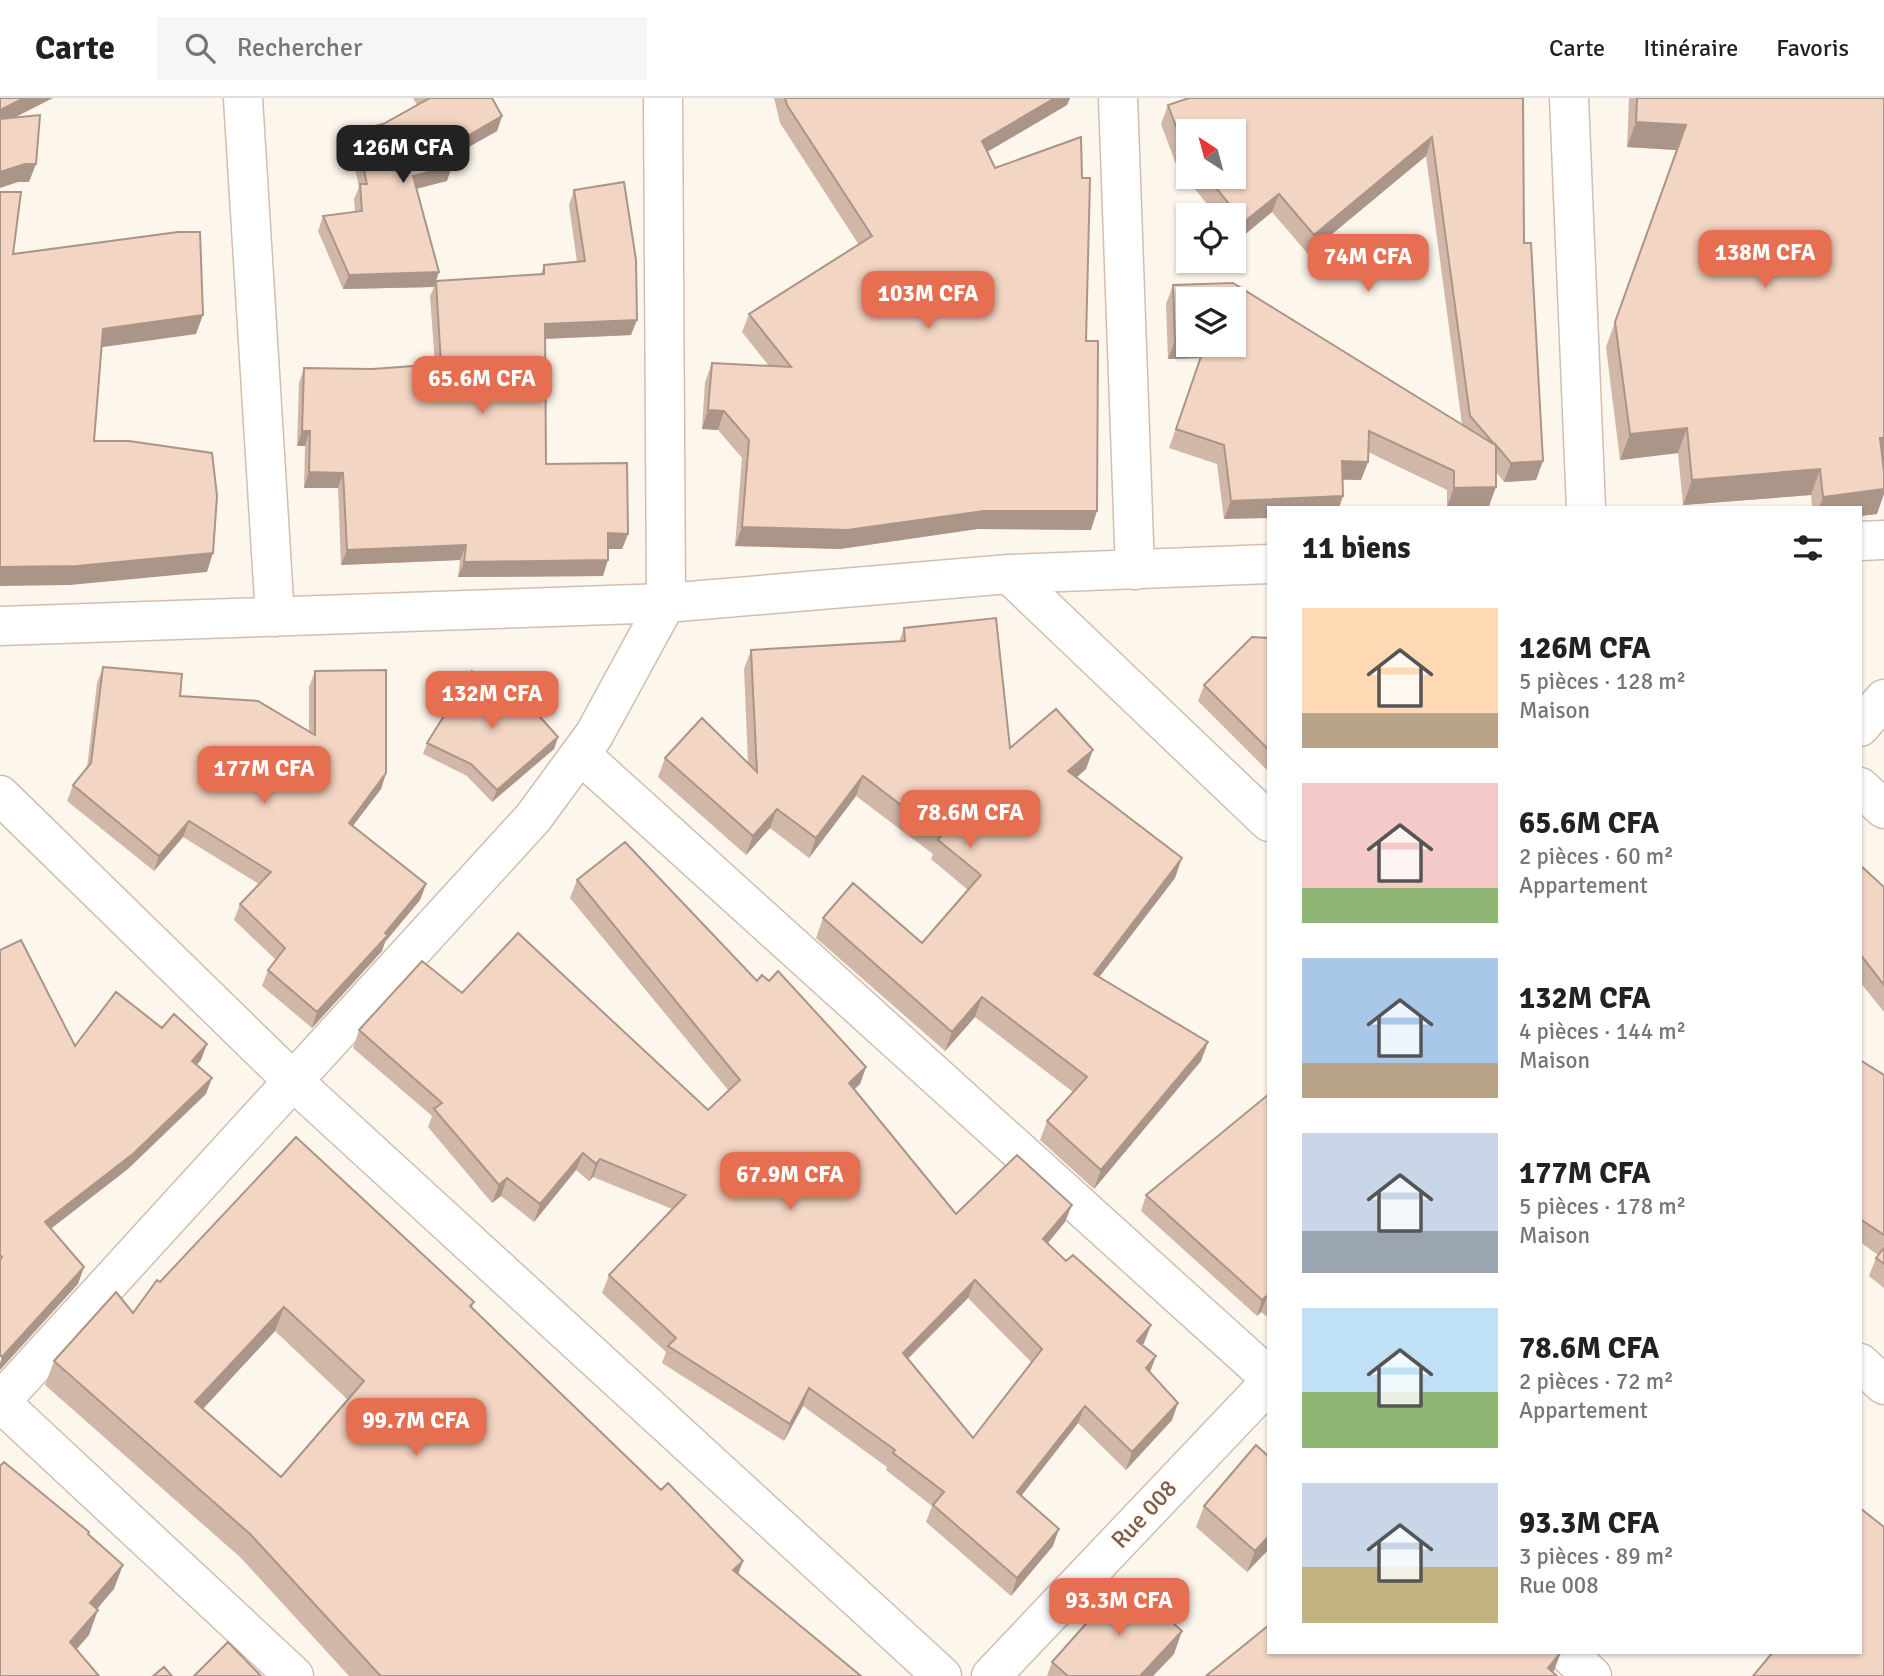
<!DOCTYPE html>
<html lang="fr">
<head>
<meta charset="utf-8">
<style>
  :root { --surface:#fff; --page:#f6f6f6; --text:#222; --muted:#767676; --line:#e0e0e0; --accent:#e76f51 }
  body { margin:0; font-family:Signika,sans-serif; background:var(--page); color:var(--text); height:100vh; display:flex; flex-direction:column; font-size:26px; white-space:nowrap }
  * { box-sizing:border-box; margin:0 }
  p { font-size:23px; color:var(--muted) }
  .icon { flex:none; width:38px; height:38px; fill:none; stroke:currentColor; stroke-width:2; stroke-linecap:round; stroke-linejoin:round }
  .map { position:relative; flex:1; overflow:hidden }
  .panel { position:absolute; left:1267px; top:408px; width:595px; height:1148px; display:flex; flex-direction:column; background:var(--surface); border-radius:0px; box-shadow:0 2px 5px #0004 }
  .panel>* { flex:none }
  .needle { width:46px; rotate:324deg }
  .tools { position:absolute; left:1176px; top:21px; display:grid; gap:14px }
  .tools a { display:grid; place-items:center; width:70px; height:70px; border-radius:0px; background:var(--surface); box-shadow:0 2px 5px #0004; font-size:35px }
  .price { position:absolute; translate:-50% -60px; padding:0 16px; border-radius:14px; background:var(--accent); color:#fff; font-size:23px; line-height:46px; filter:drop-shadow(0 2px 4px #0008) }
  .price::after { content:''; position:absolute; left:50%; top:42px; width:21px; height:16px; margin-left:-10px; background:inherit; clip-path:polygon(0 0,100% 0,50% 100%) }
  .price.selected { background:#222; color:#fff }
  ul { padding:0; list-style:none }
  li { display:flex; align-items:center; gap:21px; height:175px; padding:0 35px }
  li span { display:grid; place-items:center; flex:none; width:196px; height:140px; border-radius:0px; color:#555 }
  li>.icon { margin-inline-start:auto }
  span .icon { width:84px; height:84px; fill:#fffc; stroke-width:1 }
  li b { font-size:30px }
  h2 { display:flex; justify-content:space-between; align-items:center; height:84px; padding:0 35px; font-size:30px }
  header { display:flex; align-items:center; gap:42px; box-sizing:border-box; height:98px; padding:0 35px; background:var(--surface); border-bottom:2px solid var(--line) }
  header strong { font-size:33px }
  nav { display:flex; gap:38px; margin-inline-start:auto; font-size:24px }
  .search { width:490px; height:63px; background:var(--page); display:flex; align-items:center; gap:18px; box-sizing:border-box; padding:0 24px; border-radius:0px; color:var(--muted); font-size:26px }
  .map>svg:first-child { display:block }
  .lines { fill:none; stroke-linecap:round; stroke-linejoin:round }
  .minor-casing { stroke:#d1beb0; stroke-width:41 }
  .minor { stroke:#fff; stroke-width:38 }
  .wall { fill:#d1b7a8; fill-rule:evenodd }
  .shaded-wall { fill:#aa9588 }
  .building { fill:#f3d5c3; stroke:#aa9588; stroke-width:2; fill-rule:evenodd }
  .labels { text-anchor:middle; dominant-baseline:central; stroke-width:7; stroke-linejoin:round; paint-order:stroke }
  .street-label { font-size:24px; fill:#7a5c4d; stroke:#fffaf3 }
</style>
</head>
<body>
<header>
<strong>Carte</strong>
<div class="search"><svg class="icon" aria-label="search" viewBox="0 0 24 24"><circle cx="10" cy="10" r="6"/><path d="M15 15l6 6"/></svg>Rechercher</div>
<nav><a>Carte</a><a>Itinéraire</a><a>Favoris</a></nav>
</header>
<div class="map">
<svg width="1884" height="1578" viewBox="0 0 1884 1578">
  <rect width="100%" height="100%" fill="#fdf6ec"/>
  <g class="lines">
    <g class="minor-casing">
      <path id="minor" d="M243 0 275 519
        M1118 0 1135 472
        M1569 0 1586 410
        M1860 443 1884 442
        M1009 476 1269 724
        M0 528 666 505 1009 476 1269 466
        M1860 629 1884 601
        M580 656 1269 1279
        M1860 689 1884 711
        M0 697 293 983 942 1578
        M1860 1265 1884 1287
        M0 1304 533 720 594 637 666 505 663 0
        M0 1304 294 1578
        M1566 1554 1592 1578
        M991 1578 1269 1285"/>
    </g>
    <use href="#minor" class="minor"/>
  </g>
  <path class="wall" d="M413 0H492L502 18 497 33 448 61 447 83 416 91 436 183 541 176 544 167 577 164 569 107 574 92 631 237 546 241V366L628 436 622 451H608L603 478 458 479 460 462 341 467 338 390H304L305 348H297L299 285 304 270 372 271 435 267 430 198 434 189 343 191 318 133 323 118 355 114 354 101 359 89 350 48 355 33 383 26 417 7Z
    M774 0H1070L1067 7 987 54 1086 243 1091 432 977 431 840 451 735 448 742 360 718 332 702 331 705 284 712 265 769 268 742 234 749 216 859 147 780 25Z
    M1523 0 1524 145 1536 382 1504 384 1496 374 1489 408 1447 409V392L1368 354V364L1361 382H1342L1224 421 1217 366 1169 350 1200 260 1168 261 1166 206 1173 187 1462 326 1426 58 1308 156 1272 114 1237 143 1234 138V117H1216L1177 69 1161 26 1168 7ZM1188 33 1234 79H1188Z
    M1629 0H1884V364H1883L1877 416 1860 418V410H1812L1811 397 1683 407 1678 355 1620 362 1606 249 1676 52 1627 49Z
    M904 530 1010 650 1086 671 1076 680 1175 780 1099 879 1208 944 1201 963 1094 1091 1040 1042 1047 1023 1073 994 975 919 945 953 816 840 823 820 922 845 968 792 931 761 933 756 856 698 809 760 770 730 746 757 658 679 665 660 748 665 744 571 751 552 899 544Z
    M1269 540V681L1267 679V672L1198 603 1204 587Z
    M103 569 180 598 309 634V589L315 573 386 675 381 691 352 728 426 786 420 802 385 844 382 853 312 930 262 888 268 872 276 862 234 822 240 806 259 786 183 739 154 773 67 703 73 687 87 670 97 585Z
    M558 639 554 651 492 704 467 678 423 656 427 645Z
    M1860 767 1884 789V914L1860 884Z
    M577 782 757 883 866 969 860 986 854 991 956 1116 1065 1124 1048 1145 1144 1245 1142 1247 1156 1258 1150 1274 1172 1322 1126 1372 1078 1325 1021 1398 1053 1448 1011 1498 926 1424 932 1408 886 1372 887 1369 803 1308 784 1343 662 1265 666 1254 602 1195 609 1177 672 1111 593 1079 589 1083 576 1072 534 1124 501 1098 492 1105 428 1029 432 1018 353 950 359 932 462 895 708 1012 728 992 570 800ZM968 1200 1032 1265 973 1340 908 1261Z
    M1860 962 1884 977V1190L1869 1178 1876 1160 1878 1157 1860 1144Z
    M1269 996V1220L1261 1214 1257 1218 1141 1113 1146 1097Z
    M160 1184 474 1204 472 1209 661 1392 743 1463 738 1476 861 1578H349L241 1460 45 1287 54 1263 133 1215ZM275 1233 348 1302 281 1379 203 1311Z
    M1269 1359V1451L1247 1474 1196 1429 1204 1408Z
    M1174 1556 1153 1578H1047L1052 1564Z"/>
  <path class="shaded-wall" d="M24 0H53L0 27V12Z
    M1055 0H1070L1067 7 975 61 982 43Z
    M502 18 497 33 438 66 443 52Z
    M1636 24 1686 27 1676 52 1627 49Z
    M1432 39 1426 58 1308 156 1314 137Z
    M25 66H36L29 84H18L0 90V74Z
    M452 68 447 83 407 93 413 78Z
    M1279 96 1272 114 1237 143 1244 124Z
    M439 174 434 189 343 191 349 177Z
    M203 217 196 236 96 250 103 231Z
    M637 222 631 237 540 241 545 226Z
    M1188 242V247H1205L1200 260 1168 261 1175 243Z
    M708 312 724 313 718 332 702 331Z
    M1687 330 1678 355 1620 362 1630 336Z
    M302 333H310L305 348H297Z
    M1880 340H1884V364L1870 365Z
    M1342 363 1368 364 1361 382 1335 381Z
    M1543 363 1536 382 1504 384 1511 365Z
    M1820 371 1811 397 1683 407 1692 382Z
    M309 374 343 375 338 390H304Z
    M1496 389 1489 408 1447 409 1454 390Z
    M1884 391V396L1877 416 1860 418V410H1819L1823 399Z
    M1343 398 1339 410H1269V420L1224 421 1231 403Z
    M984 413H1097L1091 432 977 431 840 451 735 448 742 429Z
    M608 435 628 436 622 451H602Z
    M466 447 460 462 341 467 347 452Z
    M213 455 207 474 70 487 0 488V469Z
    M608 462 603 478 458 479 464 464Z
    M558 639 554 651 492 704 497 692Z
    M1093 652 1086 671 1061 693 1068 673Z
    M386 675 381 691 343 741 349 725Z
    M863 678 856 698 809 760 816 740Z
    M777 711 770 730 746 757 753 738Z
    M189 723 183 739 154 773 159 758Z
    M1182 760 1175 780 1087 895 1094 876Z
    M426 786 420 802 385 844 382 853 312 930 317 914Z
    M982 899 975 919 945 953 952 934Z
    M1208 944 1201 963 1094 1091 1101 1072Z
    M207 946 201 962 186 979 192 963Z
    M866 969 860 986 843 1002 849 985Z
    M212 980 206 996 128 1071 39 1140 45 1124Z
    M583 1055 576 1072 534 1124 540 1106Z
    M600 1061 593 1079 589 1083 596 1066Z
    M507 1080 501 1098 492 1105 499 1087Z
    M1072 1107 1065 1124 1037 1158 1043 1141Z
    M84 1169 78 1186 0 1272V1265L2 1259Z
    M975 1182 968 1200 896 1272 903 1255Z
    M1267 1198 1261 1214 1257 1218 1262 1202Z
    M284 1209 275 1233 186 1329 195 1304Z
    M1151 1227 1144 1245 1131 1261 1137 1243Z
    M1156 1258 1149 1276 1146 1270Z
    M809 1290 803 1308 784 1343 790 1326Z
    M1178 1305 1172 1322 1126 1372 1132 1354Z
    M1085 1308 1078 1325 1011 1411 1017 1394Z
    M1059 1431 1053 1448 1011 1498 1017 1480Z
    M1269 1438V1451L1247 1474 1255 1453Z
    M743 1463 734 1487 733 1472Z
    M123 1467 114 1491 81 1530 90 1505Z
    M98 1512 89 1537 61 1569 70 1544Z
    M1182 1533 1174 1556 1153 1578H1140Z
    M1561 1554 1554 1573 1550 1578 1548 1570Z"/>
  <path class="building" d="M0 0H24L0 12Z
    M427 0H492L502 18 443 52 452 68 413 78 439 174 349 177 323 118 362 113 360 86H367L355 33 383 26 428 1Z
    M785 0H1055L982 43 995 70 1081 39 1082 80H1090L1086 243H1098L1097 413H984L847 432 742 429 749 342 724 313 708 312 712 265 791 269 749 216 872 138 787 7Z
    M1189 0H1523L1524 145H1531L1543 363 1511 365 1496 347V389L1454 390V373L1369 333 1368 364 1342 363 1343 398 1231 403 1224 347 1176 331 1205 247H1234V201H1188V242L1175 243 1173 187 1233 185 1495 347 1470 318 1432 39 1314 137 1279 96 1244 124 1207 79H1234V33H1188V56L1184 50 1168 7Z
    M1637 0H1884V340H1880L1884 374V391L1823 399 1820 371 1692 382 1687 330 1630 336 1615 224 1686 27 1636 24Z
    M40 17 36 66H25L0 74V21Z
    M624 84 636 162 637 222 545 226 546 366 627 365 628 436 608 435V462L464 464 466 447 347 452 343 375 309 374 310 333H302L304 270 372 271 441 266 436 183 544 176V167L585 163 574 92Z
    M0 94H21L13 156 178 134H200L203 217 103 231 94 343H129L212 355 217 398 213 455 77 468 0 469Z
    M996 520 1010 650 1056 611 1093 652 1068 673 1182 760 1094 876 1208 944 1101 1072 1047 1023 1087 979 982 899 952 934 823 820 853 785 922 845 981 777 938 742 941 738 863 678 816 740 777 711 753 738 665 660 702 620 757 674 751 552 905 543 904 530Z
    M1252 539 1269 540V652L1204 587Z
    M103 569 182 576 180 598 258 603 315 637V573L386 572V675L349 725 426 786 385 835 388 837 317 914 268 872 285 850 240 806 271 774 189 723 159 758 73 687 91 665Z
    M472 573 533 611 558 639 497 692 471 666 427 645Z
    M625 744 757 883 762 877 769 883 778 873 866 969 849 985 956 1116 1017 1057 1072 1107 1043 1141 1066 1163 1073 1157 1151 1227 1137 1243 1156 1258 1146 1270 1178 1305 1132 1354 1085 1308 1017 1394 1059 1431 1017 1480 933 1407 944 1394 893 1355 895 1352 809 1290 790 1326 668 1248 676 1240 609 1177 686 1097 600 1061 596 1066 583 1055 540 1106 507 1080 499 1087 434 1011 442 1005 359 932 422 863 462 895 518 835 708 1012 740 982 577 782ZM975 1182 1042 1251 973 1340 903 1255Z
    M1860 767 1884 789V887L1860 856Z
    M21 842 75 948 116 894 162 930 174 916 207 946 192 963 212 980 134 1055 45 1124 84 1169 2 1259 0 1257V1162L2 1159 0 1157V852Z
    M1860 962 1884 977V1137L1860 1121Z
    M1269 996V1199L1267 1198 1262 1202 1146 1097Z
    M296 1039 474 1204 470 1208 661 1392 668 1385 743 1463 733 1472 861 1578H381L376 1573 250 1436 54 1263 116 1194 133 1215 157 1182 160 1184ZM284 1209 364 1283 281 1379 195 1304Z
    M1884 1150V1166L1876 1160Z
    M1256 1347 1269 1359V1438L1255 1453 1204 1408Z
    M4 1364 89 1434 88 1436 123 1467 90 1505 98 1512 70 1544 99 1578H0V1368Z
    M1860 1410 1884 1429V1578H1753L1773 1554H1860Z
    M1125 1482 1182 1533 1140 1578H1068L1052 1564Z
    M1269 1527V1554H1561L1548 1570 1557 1578H1206Z
    M228 1544 261 1578H194Z
    M164 1569 172 1578H153Z"/>
  <g class="labels">
    <g class="street-label">
      <text transform="translate(1144 1416) rotate(-47)">Rue 008</text>
    </g>
  </g>
</svg>
<div class="tools">
<a><svg class="needle" viewBox="-14 -14 28 28"><path d="M0-13l5 13h-10z" fill="#e53935"/><path d="M0 13l5-13h-10z" fill="#767676"/></svg></a>
<a><svg class="icon" aria-label="locate" viewBox="0 0 24 24"><circle cx="12" cy="12" r="6"/><path d="M12 2v4M12 18v4M2 12h4M18 12h4"/></svg></a>
<a><svg class="icon" aria-label="layers" viewBox="0 0 24 24"><path d="M12 4l9 5-9 5-9-5zM3 14l9 5 9-5"/></svg></a>
</div>
<b class="price selected" style="left:403px;top:87px">126M CFA</b>
<b class="price" style="left:1765px;top:192px">138M CFA</b>
<b class="price" style="left:1368px;top:196px">74M CFA</b>
<b class="price" style="left:928px;top:233px">103M CFA</b>
<b class="price" style="left:482px;top:318px">65.6M CFA</b>
<b class="price" style="left:492px;top:633px">132M CFA</b>
<b class="price" style="left:264px;top:708px">177M CFA</b>
<b class="price" style="left:970px;top:752px">78.6M CFA</b>
<b class="price" style="left:790px;top:1114px">67.9M CFA</b>
<b class="price" style="left:416px;top:1360px">99.7M CFA</b>
<b class="price" style="left:1119px;top:1540px">93.3M CFA</b>
<section class="panel">
<h2>11 biens<svg class="icon" aria-label="filters" viewBox="0 0 24 24"><path d="M4 7h16M4 17h16"/><circle cx="9" cy="7" r="2"/><circle cx="15" cy="17" r="2"/></svg></h2>
<ul>
<li><span style="background:linear-gradient(#ffd9b3 75%,#b9a48a 0)"><svg class="icon" aria-label="home" viewBox="0 0 24 24"><path d="M3 11l9-7 9 7M6 9v11h12V9"/></svg></span><div><b>126M CFA</b><p>5 pièces · 128 m²</p><p>Maison</p></div></li>
<li><span style="background:linear-gradient(#f6c9c9 75%,#8fb573 0)"><svg class="icon" aria-label="home" viewBox="0 0 24 24"><path d="M3 11l9-7 9 7M6 9v11h12V9"/></svg></span><div><b>65.6M CFA</b><p>2 pièces · 60 m²</p><p>Appartement</p></div></li>
<li><span style="background:linear-gradient(#a9c7e8 75%,#b9a48a 0)"><svg class="icon" aria-label="home" viewBox="0 0 24 24"><path d="M3 11l9-7 9 7M6 9v11h12V9"/></svg></span><div><b>132M CFA</b><p>4 pièces · 144 m²</p><p>Maison</p></div></li>
<li><span style="background:linear-gradient(#c9d6e8 70%,#9aa5b1 0)"><svg class="icon" aria-label="home" viewBox="0 0 24 24"><path d="M3 11l9-7 9 7M6 9v11h12V9"/></svg></span><div><b>177M CFA</b><p>5 pièces · 178 m²</p><p>Maison</p></div></li>
<li><span style="background:linear-gradient(#bfe0f5 60%,#8fb573 0)"><svg class="icon" aria-label="home" viewBox="0 0 24 24"><path d="M3 11l9-7 9 7M6 9v11h12V9"/></svg></span><div><b>78.6M CFA</b><p>2 pièces · 72 m²</p><p>Appartement</p></div></li>
<li><span style="background:linear-gradient(#c9d6e8 60%,#c2b280 0)"><svg class="icon" aria-label="home" viewBox="0 0 24 24"><path d="M3 11l9-7 9 7M6 9v11h12V9"/></svg></span><div><b>93.3M CFA</b><p>3 pièces · 89 m²</p><p>Rue 008</p></div></li>
</ul>
</section>
</div>
</body>
</html>
